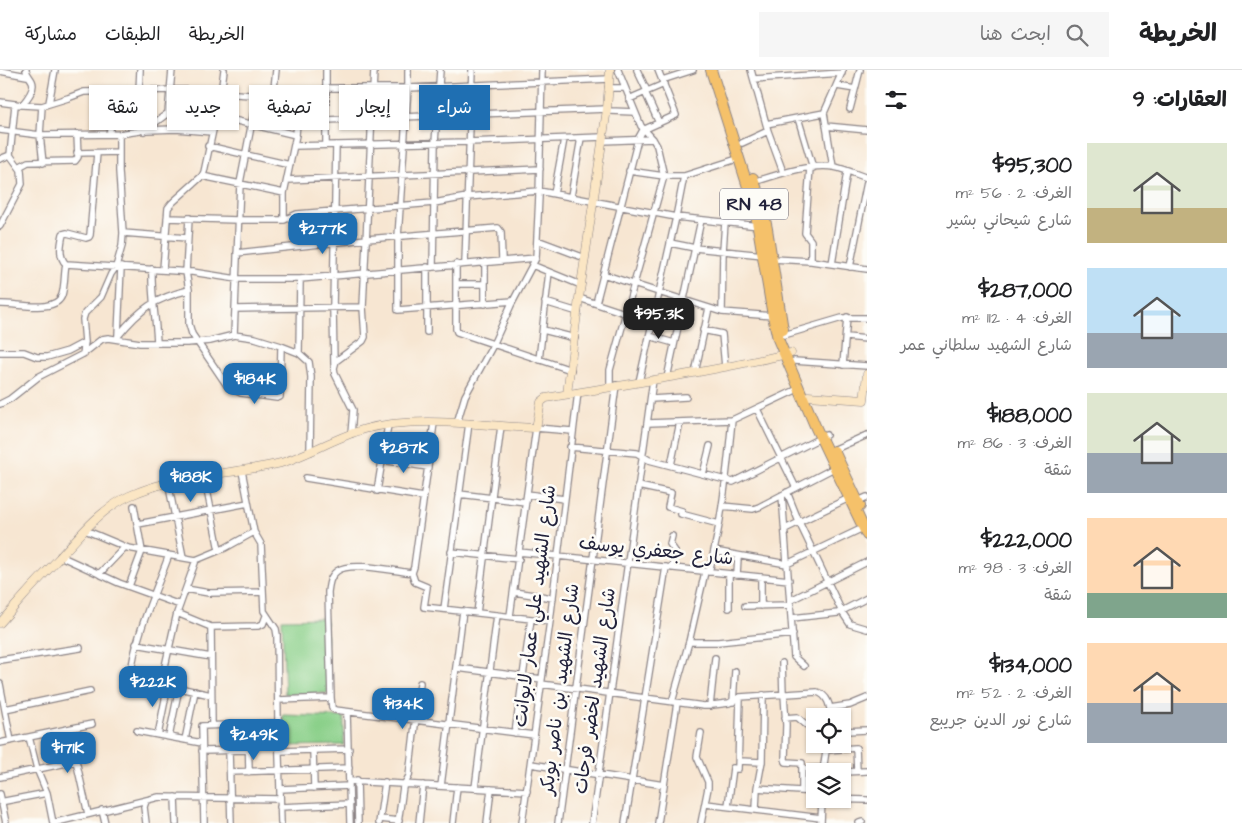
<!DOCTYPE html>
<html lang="ar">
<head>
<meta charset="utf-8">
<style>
  :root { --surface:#fff; --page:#f6f6f6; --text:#202124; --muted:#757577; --line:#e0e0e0; --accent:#1f6fb2 }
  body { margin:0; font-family:"Architects Daughter","Playpen Sans Arabic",sans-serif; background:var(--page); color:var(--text); direction:rtl; height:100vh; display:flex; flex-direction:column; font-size:19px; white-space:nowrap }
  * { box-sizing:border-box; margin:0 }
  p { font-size:16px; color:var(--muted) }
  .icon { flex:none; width:28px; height:28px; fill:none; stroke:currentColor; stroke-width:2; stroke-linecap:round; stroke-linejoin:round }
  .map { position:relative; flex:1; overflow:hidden; direction:ltr }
  .panel { display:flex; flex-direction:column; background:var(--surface); width:375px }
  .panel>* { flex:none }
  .guide { position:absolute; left:15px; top:15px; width:475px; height:45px; direction:rtl; display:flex; gap:10px }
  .tools { position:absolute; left:806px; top:638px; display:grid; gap:10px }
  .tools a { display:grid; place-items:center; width:45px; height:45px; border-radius:0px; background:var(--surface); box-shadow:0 1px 4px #0004; font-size:25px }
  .price { position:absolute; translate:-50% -42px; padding:0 11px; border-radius:10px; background:var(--accent); color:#fff; font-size:16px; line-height:32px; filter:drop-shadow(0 1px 2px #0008) }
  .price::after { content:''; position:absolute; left:50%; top:30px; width:15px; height:11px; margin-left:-8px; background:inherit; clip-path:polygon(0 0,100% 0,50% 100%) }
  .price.current { background:#222; color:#fff }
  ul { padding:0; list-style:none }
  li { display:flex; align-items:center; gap:15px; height:125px; padding:0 15px }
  li span { display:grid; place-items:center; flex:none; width:140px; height:100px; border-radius:0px; color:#555 }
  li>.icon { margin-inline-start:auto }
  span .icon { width:60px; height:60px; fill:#fffc; stroke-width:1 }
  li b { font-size:21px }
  h2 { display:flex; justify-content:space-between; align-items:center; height:60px; padding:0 15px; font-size:21px }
  .chip { padding:0 18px; border-radius:0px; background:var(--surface); box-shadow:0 1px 4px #0004; font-size:18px; line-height:45px }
  .chip.current { background:var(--accent); color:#fff }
  header { display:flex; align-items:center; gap:30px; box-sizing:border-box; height:70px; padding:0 25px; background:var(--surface); border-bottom:1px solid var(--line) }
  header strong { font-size:24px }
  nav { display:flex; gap:28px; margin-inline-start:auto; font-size:18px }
  .search { width:350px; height:45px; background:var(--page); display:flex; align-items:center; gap:12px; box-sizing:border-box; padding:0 18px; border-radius:0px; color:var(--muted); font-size:19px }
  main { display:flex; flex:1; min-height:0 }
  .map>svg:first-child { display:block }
  .green { fill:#8bd08a; stroke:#567962 }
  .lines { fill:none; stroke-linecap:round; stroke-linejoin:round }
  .street-casing { stroke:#8c8486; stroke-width:8 }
  .secondary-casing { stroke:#8c8486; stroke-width:9 }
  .highway-casing { stroke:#8c8486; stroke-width:12 }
  .street { stroke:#fff; stroke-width:5.5 }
  .secondary { stroke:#fbe6c4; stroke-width:8 }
  .highway { stroke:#f5c16b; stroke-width:10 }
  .labels { text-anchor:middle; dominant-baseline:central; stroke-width:5; stroke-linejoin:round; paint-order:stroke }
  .shield { fill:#fdfcf7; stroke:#646373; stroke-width:1 }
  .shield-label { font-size:18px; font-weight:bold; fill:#22223b }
  .street-label { font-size:19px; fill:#22223b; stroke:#fdfcf7 }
</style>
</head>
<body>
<header>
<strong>الخريطة</strong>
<div class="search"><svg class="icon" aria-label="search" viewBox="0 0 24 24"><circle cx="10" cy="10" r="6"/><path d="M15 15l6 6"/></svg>ابحث هنا</div>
<nav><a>الخريطة</a><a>الطبقات</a><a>مشاركة</a></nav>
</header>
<main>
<section class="panel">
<h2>العقارات: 9<svg class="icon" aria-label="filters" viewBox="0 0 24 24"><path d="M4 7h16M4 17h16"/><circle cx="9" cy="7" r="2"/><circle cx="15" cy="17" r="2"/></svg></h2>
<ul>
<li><span style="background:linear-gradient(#dfe7d0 65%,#c2b280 0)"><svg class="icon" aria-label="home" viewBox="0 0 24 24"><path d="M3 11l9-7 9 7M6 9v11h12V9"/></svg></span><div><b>$95,300</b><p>الغرف: 2 · 56 m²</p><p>شارع شيحاني بشير</p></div></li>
<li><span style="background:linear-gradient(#bfe0f5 65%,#9aa5b1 0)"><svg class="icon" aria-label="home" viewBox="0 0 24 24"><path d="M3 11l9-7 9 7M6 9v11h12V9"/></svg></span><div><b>$287,000</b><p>الغرف: 4 · 112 m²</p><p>شارع الشهيد سلطاني عمر</p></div></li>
<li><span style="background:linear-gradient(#dfe7d0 60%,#9aa5b1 0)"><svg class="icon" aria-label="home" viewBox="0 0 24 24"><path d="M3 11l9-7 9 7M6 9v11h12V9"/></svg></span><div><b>$188,000</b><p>الغرف: 3 · 86 m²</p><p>شقة</p></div></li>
<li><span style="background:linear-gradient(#ffd9b3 75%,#7fa58c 0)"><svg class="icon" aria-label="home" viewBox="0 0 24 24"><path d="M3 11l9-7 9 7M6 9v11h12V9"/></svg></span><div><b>$222,000</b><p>الغرف: 3 · 98 m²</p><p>شقة</p></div></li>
<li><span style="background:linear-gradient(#ffd9b3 60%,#9aa5b1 0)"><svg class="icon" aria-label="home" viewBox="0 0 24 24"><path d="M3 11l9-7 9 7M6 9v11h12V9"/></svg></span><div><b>$134,000</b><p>الغرف: 2 · 52 m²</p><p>شارع نور الدين جريبع</p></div></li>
</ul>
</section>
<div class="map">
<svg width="867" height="753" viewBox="0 0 867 753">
  <rect width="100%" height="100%" fill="#fdfcf7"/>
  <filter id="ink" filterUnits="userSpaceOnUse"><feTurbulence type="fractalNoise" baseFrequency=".02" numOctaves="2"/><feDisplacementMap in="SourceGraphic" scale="10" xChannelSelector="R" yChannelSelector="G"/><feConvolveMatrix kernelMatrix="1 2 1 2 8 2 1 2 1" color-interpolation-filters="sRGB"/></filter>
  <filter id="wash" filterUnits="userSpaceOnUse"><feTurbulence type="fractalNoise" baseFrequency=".0096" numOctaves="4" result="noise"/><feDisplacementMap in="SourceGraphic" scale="20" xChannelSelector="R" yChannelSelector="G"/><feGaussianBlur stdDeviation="1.12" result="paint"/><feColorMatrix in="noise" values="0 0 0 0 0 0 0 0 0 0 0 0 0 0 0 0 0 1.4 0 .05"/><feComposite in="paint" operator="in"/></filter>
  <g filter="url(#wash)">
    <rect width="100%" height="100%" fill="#f7e6d2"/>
    <path class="green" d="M326 548 328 623 285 624 282 549Z
      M283 645 344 647V675L282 676Z"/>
  </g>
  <g filter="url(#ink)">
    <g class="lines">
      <g class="street-casing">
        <path id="street" d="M408 0V18L609 9
          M618 0 641 56 653 69 657 76 664 106H684L740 88
          M637 0 647 21
          M751 0 768 61 783 102
          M0 1 27 6
          M754 9 842 3
          M662 10 693 0
          M837 16 855 19
          M326 18H408L398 167V240L513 231
          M608 18H625
          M645 22 659 53
          M273 27 276 0
          M629 29 664 14
          M0 32 22 35C26 30 36 19 32 11 30 7 27 5 26 0
          M49 33 55 0
          M22 35 42 36 68 28 84 22 171 20H207L221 23 326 30
          M42 36 40 65 43 93
          M850 39 860 0
          M216 46 296 65
          M798 48 813 98
          M326 50 607 39 610 41 635 42
          M766 54 824 43
          M826 56 867 60
          M0 60 40 65 119 64 140 61 139 21 140 0
          M147 60 176 59 212 62
          M144 61 168 43 172 0
          M110 63V21
          M602 71 653 69
          M742 73 768 61
          M326 75V0
          M208 76 290 95
          M294 76 468 72 603 67
          M77 83 119 82
          M0 89 10 85
          M19 97 28 92 75 91 78 87 77 64
          M833 97 824 43 843 0
          M810 98 805 163 811 171V191
          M202 106 284 123
          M684 106 676 147 759 156
          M287 110 540 99
          M754 112C776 105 810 93 834 97 845 99 856 104 867 108
          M554 124 564 69
          M571 126 581 68
          M167 148 238 150H284L297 144 434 133 467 127 539 121 676 147 639 312
          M189 148 186 202 189 220V254L192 264 228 317 241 323 277 328 280 327 281 276
          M284 150V123L296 65 299 29
          M0 156 22 114 21 100 10 85 15 35
          M123 163 187 168
          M537 170 585 188
          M670 173 695 178 763 185
          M237 183 367 169 498 158 501 162 502 190
          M772 189 811 191 867 199
          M465 193 472 0
          M66 194C58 187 61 173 63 164L67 163 86 168 89 167 90 165 97 83
          M456 194V259L457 262 571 300
          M832 194 847 102
          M532 195 581 215
          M433 196 435 73 440 0
          M850 197 867 112
          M152 199C151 224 156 248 157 273
          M163 199 168 138 172 133 202 106 204 102 221 23 224 0
          M603 204 633 214 722 242 773 246
          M456 214H485
          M579 228 652 252
          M545 232 578 242
          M596 233 638 69 643 60 676 45 658 0
          M0 234C16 233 56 244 62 225 65 215 64 204 66 194L192 202 237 209H300L536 188
          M485 234V192
          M235 239 363 237
          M722 242 723 181 725 152
          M543 260 575 268
          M703 260 722 264 725 297
          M427 262V197
          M118 265 121 197
          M234 265 240 113 257 26
          M784 265 842 248H867
          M118 266C140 239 155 228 189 220
          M649 266 674 273
          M846 267 867 269
          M0 282H24L37 287H47L68 281 85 272
          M299 283 300 209
          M83 284 102 269 108 268 140 273H187L210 271 234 265 255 268 281 276 299 283 309 292 311 307 310 382
          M539 290 549 202
          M794 291 867 296
          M334 294 333 238 336 75
          M843 295 847 247
          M695 303 709 238
          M667 308 701 150
          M610 317V300L664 106 629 101
          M651 329 686 327
          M0 334 10 329 38 307 83 284 85 272 83 249 85 243 101 227 111 204 116 197 122 176 123 163 119 101V64
          M757 339 796 418
          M457 353 465 326 493 275 511 235 536 188 539 126 542 0
          M648 353 732 350 798 319
          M351 364 353 340 335 304 334 298 336 291 363 271 365 267 363 237 374 0
          M570 377 637 383 649 390 733 412 826 365
          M833 380 867 365
          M382 390 428 397
          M671 395 680 352
          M242 401 254 462 261 474 264 541 276 559 277 565 278 653 281 753
          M703 404 710 376
          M306 408 423 427
          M206 415 219 480
          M638 416 671 423 668 437 682 441 681 444 719 454
          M377 421 388 355
          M170 422 183 487
          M787 422 799 452 842 542 850 554 867 559
          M459 424 526 432
          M527 424 564 429
          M782 425 794 587 804 596
          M858 431 867 427
          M722 436 753 439 759 437 834 398
          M138 454 248 433
          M785 459 849 428
          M85 460 128 478 196 490 225 478 254 462
          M672 466 670 474 675 481 672 498
          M714 481 787 494 865 457
          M451 482 519 489
          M519 482 789 510
          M169 485C154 526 135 565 130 609L161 614 211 625
          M60 486 119 513 180 535
          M709 502C722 452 727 401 732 350
          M412 503 415 512 427 517 424 537 550 551
          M412 503 414 497 434 353
          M99 504 125 477
          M729 504V538
          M737 505 738 487
          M761 507V536
          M129 516 142 481 134 436
          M186 519 209 523 263 522
          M514 522 553 528
          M791 530 867 492
          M745 536 791 535
          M444 539 469 353
          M177 543 211 557 258 556 263 554 266 546
          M477 543 501 356
          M510 546 536 358 572 361
          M792 548 838 543 867 528
          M211 557 212 655
          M689 572H718L793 564
          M136 574 211 587
          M0 590 80 578
          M782 593 783 624
          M457 598 542 609
          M0 614 11 671
          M161 614 177 543 196 490
          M541 614 704 636 729 633 740 627 817 622C828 625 830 636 831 646
          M784 624 786 655 785 689 786 692 802 693V721
          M331 628 328 522C329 514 330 506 337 501 350 491 395 501 412 503
          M278 630 331 628 332 638 335 640 534 665
          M672 632 689 572 705 502
          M733 632 735 601
          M710 636 715 588
          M830 638 850 635 867 628
          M5 639 90 621
          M347 642 350 753
          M785 648 797 647C804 652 805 657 815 656
          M248 655 249 702
          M842 657 843 660 846 661 867 660
          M69 659 88 744
          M137 661 202 673
          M515 663 531 549
          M701 663 697 687 708 712V718L701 753
          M158 665 168 615
          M29 667 37 699 47 723 53 753
          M169 667 179 618
          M185 670 195 621
          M0 673 92 654
          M313 680 314 718
          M826 680 856 678 857 701
          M202 681 249 680
          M229 681 231 753
          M279 681 349 679
          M739 691 762 692
          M531 694 664 715
          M802 699 823 698
          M823 701 827 674
          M230 702 349 698
          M842 702 867 701
          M0 707 76 691
          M357 710 358 753
          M349 711 527 721
          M441 716 463 541
          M475 718 497 545
          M757 718 815 722
          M280 719 349 716
          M0 724 6 753
          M175 727 176 753
          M825 729 867 730
          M146 731 144 737 146 753
          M0 732 47 723
          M706 734 821 748
          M728 736 733 698 738 699 740 627
          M280 737 350 734
          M102 740 105 753
          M756 740 757 718 762 691 763 625
          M380 749 399 751
          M53 753 159 727 280 729
          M204 753 202 656 278 653
          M379 753 385 712
          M398 753 403 717 409 706 420 613
          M419 753 423 715
          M453 753 457 717
          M487 753 491 719
          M522 753 550 551 578 322
          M558 753 616 315
          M592 753 653 310
          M625 753 666 497
          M658 753 677 633
          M821 753 822 729
          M859 753 862 752"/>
      </g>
      <g class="secondary-casing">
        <path id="secondary" d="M567 324 579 228 607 39 610 0
          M808 326 864 330 867 304
          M0 553C20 530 40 508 61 486 81 464 101 439 129 426 176 404 231 405 281 393 310 384 336 367 365 359 418 345 482 356 536 358L541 332 546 328C628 314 710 302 791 283"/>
      </g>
      <g class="highway-casing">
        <path id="highway" d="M711 0 755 139 773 246 778 269 816 358 867 465
          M753 108 762 135 767 159 783 260
          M834 381 860 436"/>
      </g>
      <use href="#street" class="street"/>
      <use href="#secondary" class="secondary"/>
      <use href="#highway" class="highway"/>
    </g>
  </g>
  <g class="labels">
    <rect class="shield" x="720" y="118.5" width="68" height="31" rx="4"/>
    <g class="shield-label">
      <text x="754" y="134">RN 48</text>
    </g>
    <g class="street-label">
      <text transform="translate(656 481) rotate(6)">شارع جعفري يوسف</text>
      <text transform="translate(535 536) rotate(-83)">شارع الشهيد علي عمار لابوانت</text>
      <text transform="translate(560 619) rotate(-83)">شارع الشهيد بن ناصر بوبكر</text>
      <text transform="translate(595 621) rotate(-82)">شارع الشهيد لخضر فرحات</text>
    </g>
  </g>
</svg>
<div class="tools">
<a><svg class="icon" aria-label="locate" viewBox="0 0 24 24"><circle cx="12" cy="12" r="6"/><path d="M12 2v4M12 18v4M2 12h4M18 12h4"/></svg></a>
<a><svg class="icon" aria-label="layers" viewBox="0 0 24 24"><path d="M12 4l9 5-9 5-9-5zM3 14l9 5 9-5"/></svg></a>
</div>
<b class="price" style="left:323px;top:185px">$277K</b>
<b class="price current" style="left:659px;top:270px">$95.3K</b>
<b class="price" style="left:255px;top:335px">$184K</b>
<b class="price" style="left:404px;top:404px">$287K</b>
<b class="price" style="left:191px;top:433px">$188K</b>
<b class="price" style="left:153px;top:638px">$222K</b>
<b class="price" style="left:403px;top:660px">$134K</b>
<b class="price" style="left:254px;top:691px">$249K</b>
<b class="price" style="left:68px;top:704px">$171K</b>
<div class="guide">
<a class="chip current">شراء</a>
<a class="chip">إيجار</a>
<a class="chip">تصفية</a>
<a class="chip">جديد</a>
<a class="chip">شقة</a>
</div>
</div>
</main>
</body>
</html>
